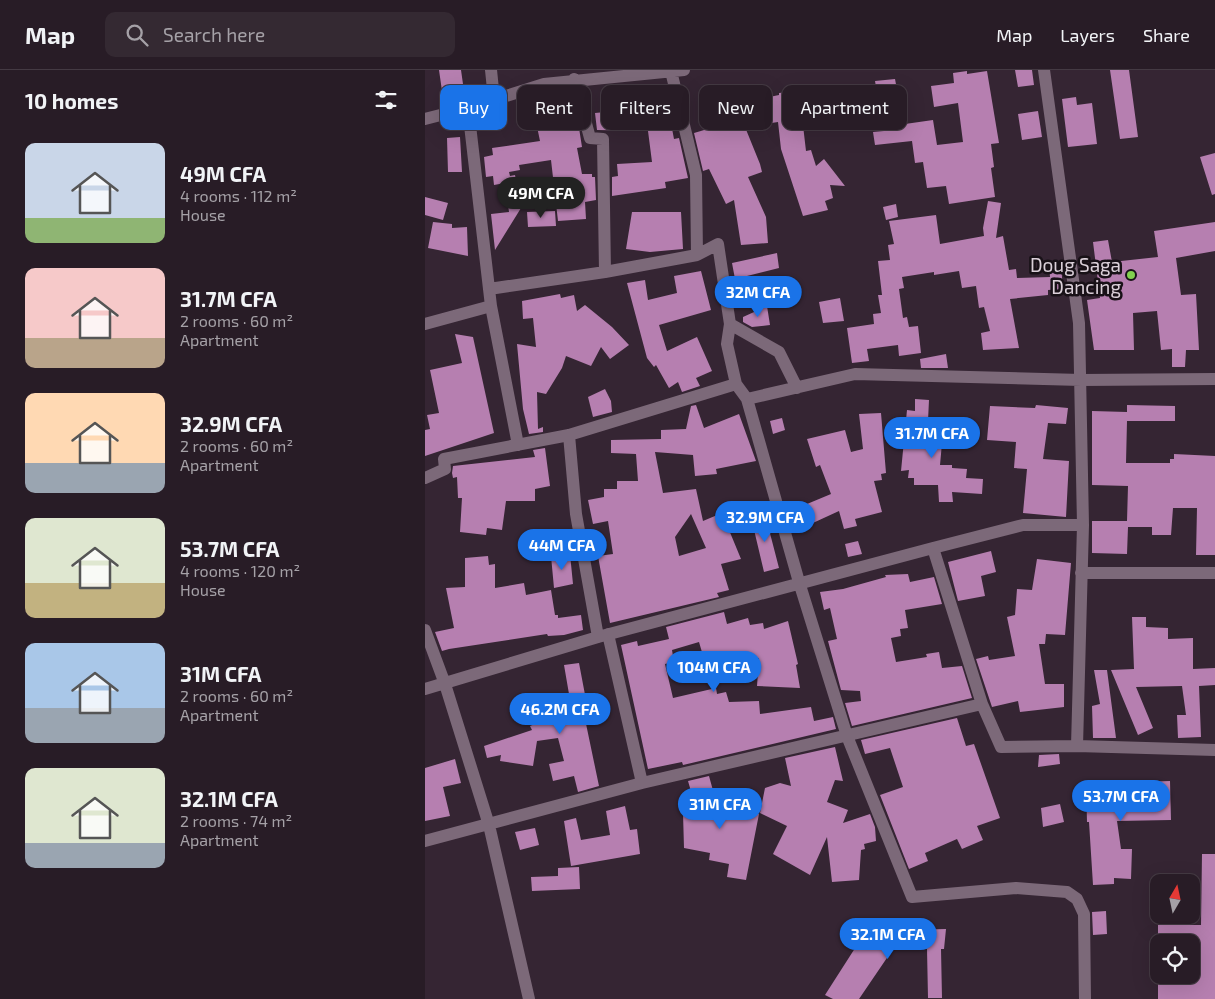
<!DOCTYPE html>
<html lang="en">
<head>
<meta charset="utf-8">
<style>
  :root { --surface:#281c26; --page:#342932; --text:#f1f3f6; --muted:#a5a1a7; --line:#443a43; --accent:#1a73e8 }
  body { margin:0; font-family:"Exo 2",sans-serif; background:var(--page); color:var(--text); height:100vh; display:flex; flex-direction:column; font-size:19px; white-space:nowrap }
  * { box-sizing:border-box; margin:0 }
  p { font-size:16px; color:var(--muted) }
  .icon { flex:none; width:28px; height:28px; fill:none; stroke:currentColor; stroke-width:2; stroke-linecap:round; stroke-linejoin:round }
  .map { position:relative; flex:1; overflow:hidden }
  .drawer { display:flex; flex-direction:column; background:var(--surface); width:425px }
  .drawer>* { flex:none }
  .hud { position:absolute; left:15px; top:15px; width:475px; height:45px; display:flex; gap:10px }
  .needle { width:32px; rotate:9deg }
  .tools { position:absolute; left:725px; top:804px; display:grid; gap:10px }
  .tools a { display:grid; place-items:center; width:50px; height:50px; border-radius:10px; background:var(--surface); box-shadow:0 5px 20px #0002,0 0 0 1px var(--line); font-size:25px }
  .price { position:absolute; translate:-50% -42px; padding:0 11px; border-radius:18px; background:var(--accent); color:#fff; font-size:16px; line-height:32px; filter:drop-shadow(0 1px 2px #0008) }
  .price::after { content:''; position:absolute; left:50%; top:30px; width:15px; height:11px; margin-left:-8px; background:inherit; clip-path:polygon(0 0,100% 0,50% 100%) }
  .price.current { background:#222; color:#fff }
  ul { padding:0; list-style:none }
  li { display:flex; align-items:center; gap:15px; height:125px; padding:0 25px }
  li span { display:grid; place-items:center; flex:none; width:140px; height:100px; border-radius:10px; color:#555 }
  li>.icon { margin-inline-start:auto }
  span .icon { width:60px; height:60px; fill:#fffc; stroke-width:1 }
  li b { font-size:21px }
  h2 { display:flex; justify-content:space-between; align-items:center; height:60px; padding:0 25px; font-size:21px }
  .tag { padding:0 18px; border-radius:10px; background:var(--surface); box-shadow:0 5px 20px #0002,0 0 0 1px var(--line); font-size:18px; line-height:45px }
  .tag.current { background:var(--accent); color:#fff }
  header { display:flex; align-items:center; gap:30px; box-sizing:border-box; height:70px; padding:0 25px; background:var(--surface); border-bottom:1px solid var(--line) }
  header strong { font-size:24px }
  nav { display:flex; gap:28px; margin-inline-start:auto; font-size:18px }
  .search { width:350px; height:45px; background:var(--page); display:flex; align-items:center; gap:12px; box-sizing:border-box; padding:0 18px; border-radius:10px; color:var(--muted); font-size:19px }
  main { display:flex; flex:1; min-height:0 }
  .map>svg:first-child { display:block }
  .building { fill:#b67fb0; fill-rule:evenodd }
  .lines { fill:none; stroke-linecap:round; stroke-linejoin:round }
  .street { stroke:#7c6979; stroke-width:12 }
  .poi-dot { fill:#82d04f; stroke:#181117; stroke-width:2 }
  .labels { text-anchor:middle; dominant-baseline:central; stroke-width:5; stroke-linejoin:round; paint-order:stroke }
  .poi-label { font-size:19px; fill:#dbd0d9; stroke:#181117; text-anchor:end }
</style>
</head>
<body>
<header>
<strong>Map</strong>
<div class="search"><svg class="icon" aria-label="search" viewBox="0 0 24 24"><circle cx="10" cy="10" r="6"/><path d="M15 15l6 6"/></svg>Search here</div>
<nav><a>Map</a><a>Layers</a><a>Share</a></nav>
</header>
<main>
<section class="drawer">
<h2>10 homes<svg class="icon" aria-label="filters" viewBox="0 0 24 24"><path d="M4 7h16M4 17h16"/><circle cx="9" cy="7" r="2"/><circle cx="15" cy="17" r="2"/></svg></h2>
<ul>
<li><span style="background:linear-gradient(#c9d6e8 75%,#8fb573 0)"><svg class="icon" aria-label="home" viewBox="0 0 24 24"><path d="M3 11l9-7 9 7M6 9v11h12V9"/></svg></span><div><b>49M CFA</b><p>4 rooms · 112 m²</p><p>House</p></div></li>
<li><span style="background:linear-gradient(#f6c9c9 70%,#b9a48a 0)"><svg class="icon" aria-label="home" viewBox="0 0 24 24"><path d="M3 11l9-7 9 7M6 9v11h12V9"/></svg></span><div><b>31.7M CFA</b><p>2 rooms · 60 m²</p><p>Apartment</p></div></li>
<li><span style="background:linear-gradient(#ffd9b3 70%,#9aa5b1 0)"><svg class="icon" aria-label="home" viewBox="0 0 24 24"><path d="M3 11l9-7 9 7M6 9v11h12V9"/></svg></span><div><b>32.9M CFA</b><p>2 rooms · 60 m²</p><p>Apartment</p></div></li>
<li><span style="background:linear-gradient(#dfe7d0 65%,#c2b280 0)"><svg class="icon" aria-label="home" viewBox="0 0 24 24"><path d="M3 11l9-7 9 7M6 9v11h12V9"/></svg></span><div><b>53.7M CFA</b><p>4 rooms · 120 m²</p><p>House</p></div></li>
<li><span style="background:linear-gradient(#a9c7e8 65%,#9aa5b1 0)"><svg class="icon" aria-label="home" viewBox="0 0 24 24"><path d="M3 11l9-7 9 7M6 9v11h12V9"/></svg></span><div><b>31M CFA</b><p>2 rooms · 60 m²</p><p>Apartment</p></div></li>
<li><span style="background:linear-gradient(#dfe7d0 75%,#9aa5b1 0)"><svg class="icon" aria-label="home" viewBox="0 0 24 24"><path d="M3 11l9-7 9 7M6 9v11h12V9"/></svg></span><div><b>32.1M CFA</b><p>2 rooms · 74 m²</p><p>Apartment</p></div></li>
</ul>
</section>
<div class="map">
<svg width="790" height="929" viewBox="0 0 790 929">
  <rect width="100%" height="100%" fill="#352533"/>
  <path class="building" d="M14 0H36L40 28 24 31 23 20 17 21Z
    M590 0H607L609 15 593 17Z
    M685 0H704L713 67 695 69Z
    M542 1V4L562 1 574 73 566 74 569 97 566 98 570 127 524 134 521 116 502 118 498 92 490 93 487 71 450 75 448 62 459 61V57L508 50 512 75 538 72 533 33 509 37 506 16 529 13 528 3Z
    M470 9 473 25 453 28 450 11Z
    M374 21 381 81 386 80 391 96 399 89 420 116 405 115 408 128 400 131 403 140 378 146 356 79 353 52 320 57 335 94 337 102 323 107 341 147 343 173 316 175 309 130 301 134 284 99 278 101 269 63 286 58 283 50 293 48 291 30 308 27 310 34 354 25V23Z
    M240 22 249 69 254 68 263 108 240 112 241 118 187 126V107L193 106 192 94 227 92 223 61 172 60 170 43 191 41V45L219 43 216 27Z
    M651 27 652 35 667 33 672 74 643 77 637 29Z
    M613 41 617 67 597 70 593 44Z
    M130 43 133 56 141 54 143 60 154 58 157 77 152 78 157 104H167V107H170L171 130 160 132 161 149 133 151 126 90 94 95 95 100 84 102 85 106 90 105 96 138 70 180 66 144 84 142 80 113 69 115 68 106 61 107 59 87 68 85 67 78 115 71 110 47Z
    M35 67 37 102H23L22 68Z
    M790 83V124L787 125 775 87Z
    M0 127 23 133 18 150 0 145Z
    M563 131 576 133 571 168 578 166 584 200 591 199 592 208 625 207 624 195H636L638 219 623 220V225L585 229 594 278 558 280 556 263 565 261 559 237 554 238 551 216 537 218 534 201 509 205V202L477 207 479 218 474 219 478 248 482 247 484 257 493 256 496 283 474 286 473 275 442 279 444 291 427 293 422 258 449 254 448 244 456 243 453 225H457L453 191 465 190 463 175 469 174 464 151 511 145 515 174 559 166 558 158Z
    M471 134 473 147 461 150 458 137Z
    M130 141 131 156 103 157 102 142Z
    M207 142H256L258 179 225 182 201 179Z
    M8 152 27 154V158L42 157 43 186 3 178Z
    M790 152V181L751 188 756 225 771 224 774 280H761L760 297H747V279L736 280 732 241 708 243 709 280H669L662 230 675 228 668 172 683 170 687 192 733 187 729 161Z
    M352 183 354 198 310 209 307 193Z
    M276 201 286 240 234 255 242 281 272 267 287 301 271 308 275 316 257 322 253 312 244 318 231 295 229 297 222 288 202 213 220 210 223 230 252 223 249 206Z
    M135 224 136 228 149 225 152 241 160 235 187 257 204 275 185 289 176 277 166 296 141 286 137 298 121 324 112 322 113 359 118 357V362L104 364 98 339 92 274 111 277 108 248 98 249 97 231Z
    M415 228 419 251 398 253 394 232Z
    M342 236 345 255 327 257 318 252V247Z
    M30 264 48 267 69 363 0 386V360L5 359 2 345 14 343 5 300 37 293Z
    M521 284 523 298H496L495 289Z
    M180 319 186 331 187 342 168 347 163 327Z
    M490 329 504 330 502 372 517 373 515 395H527V398L542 399 541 408 558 409 557 424 527 422 528 432H514L513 415H489V408H483L484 400 476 401 482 340 490 341Z
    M271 335 279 358 314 344 331 391 291 399 292 404 270 406 268 385 230 382 238 423 271 419 278 451 297 443 316 489 296 494 304 520 292 523 294 527 185 553 173 486 188 484 183 451 168 454 163 430 179 427V419H192V411H213L211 384 186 383V370L236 369V360L261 359 266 336ZM266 444 281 478 254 486 250 467Z
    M611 335 643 338 641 354 623 353 618 389 644 391 641 447 598 443 602 399 589 398 591 372 562 370 565 336 610 338Z
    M702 335 750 336V351H702L701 393H745V389H749V384L790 386V485H771L772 438H748L746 465H727V457H703L702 484 667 483V451H702L703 416 667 415V341L702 342Z
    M456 343 461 403 456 404 457 410 449 411 457 442 430 449 432 456 419 459 414 441 377 458 370 439 406 424 395 395 391 397 382 369 420 360 426 382 438 379 434 344Z
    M357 348 360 360 348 364 345 351Z
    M120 378 125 416 110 419V431H81L77 460 62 458 61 465 35 462 37 428H33L32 407 28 408 27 403 28 396 110 387 108 380Z
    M340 444 354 498 339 502 326 447Z
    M433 471 437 484 423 487 420 474Z
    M566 481 571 502 556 506 560 526 533 531 523 492Z
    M145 484 148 514 129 518 126 486Z
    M63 486 64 495 70 494V518L99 513 101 525 126 520 130 545H133V548L156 545 158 560 139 565 123 566 122 564 24 579 17 581 10 562 29 558 21 518 40 517V488Z
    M612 489 646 493 640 565 621 564 620 574H614L620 614H639V637L595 642 593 631 567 637 551 589 563 586 564 590 590 586 582 547 590 545 592 519 607 520Z
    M483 504 485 512 509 507 517 534 480 540 483 558 475 559 476 566 466 568 471 592 502 587 501 584 514 582 517 598 537 596 547 628 427 656 420 633 436 631 435 621 416 620 403 571 412 569 405 538 399 540 395 522 418 519 461 507 460 505Z
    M299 542 302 554 323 548 325 555 338 553 339 559 363 551 373 594 371 595 375 618 332 616 334 588 281 596 274 572 247 580 249 592 240 594 248 628 291 618 292 624 301 622 304 632 334 631 335 644 386 637 389 651 408 647 411 659 258 695 257 692 223 699 196 575 212 571 213 576 244 569 241 557Z
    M707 547H721V557L743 558V569L768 568V599L790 598V615L774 616 776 667 753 668 752 645H761L757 616 711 617 728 658 713 665 686 600 709 599Z
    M154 593 161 630 177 627 181 645 160 649 174 716 153 722 149 706 128 711 124 694 139 691 133 668 112 671 108 696 75 691 76 685 62 688 59 676 107 660 105 656 122 649 120 637 136 635 134 627 144 624 139 595Z
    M669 600H682L691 668H668L667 636 675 634Z
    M532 648 541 676 549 674 575 748 552 756 558 770 537 779 532 769 500 783 503 791 484 799 455 725 478 717 465 678 440 684 436 670Z
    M410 677 418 711 410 710 402 732 423 740 418 753 445 744 450 757 451 771 439 774 440 779 436 780 434 810 407 812 402 767 385 805 348 784 362 756 335 743 340 718 355 713 366 716 360 688Z
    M634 684 635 694 613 697 614 685Z
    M30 689 36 713 18 717 25 746 0 751V698Z
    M284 706 292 735 334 744 321 810 302 807 304 794 284 790 285 783 259 778 258 743 272 742 263 711Z
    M745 711 746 750 692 751 696 779H707L706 809 689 808V814L668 815 664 752H662L661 714Z
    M635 734 639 752 618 757 616 738Z
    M200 736 205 760 212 759 215 784 146 796 139 751 151 748 156 770 185 765 181 741Z
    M110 758 114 775 95 780 90 762Z
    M777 784H790V929H733V908L766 909V872H733V855H776Z
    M154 797 155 819 107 821 106 807 133 806V798Z
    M681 841 682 864 668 865 667 842Z
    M521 859 519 879H516L517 928H503L502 879H468L434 929H408L400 925 441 861Z"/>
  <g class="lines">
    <path class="street" d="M66 0 69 29
      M619 0 654 253 658 455 652 676 790 680
      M246 1 271 105 272 185
      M149 9 165 68 178 69 180 202
      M43 38 66 236 93 375
      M0 49 43 38 119 14 259 0
      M64 219 180 202 272 185 293 174 305 254 302 274 311 314
      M0 254 66 236
      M305 254 354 282 372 318
      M322 329 374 512 422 666 487 827 591 818 642 822 652 829 659 844 660 929
      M144 365 151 444 173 567
      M0 408 20 399 19 389 144 365 311 314 322 329 430 304 656 310 790 309
      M656 503H790
      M0 560 20 614 64 755 104 929
      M183 564 217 713
      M0 619 173 567 508 478
      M557 634 508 478 598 455H658
      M0 771 217 713 557 634 576 677 652 676"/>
  </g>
  <circle class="poi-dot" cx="706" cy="205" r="5"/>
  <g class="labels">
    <g class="poi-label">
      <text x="696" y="194">Doug Saga<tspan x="696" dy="22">Dancing</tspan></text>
    </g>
  </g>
</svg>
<div class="tools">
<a><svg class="needle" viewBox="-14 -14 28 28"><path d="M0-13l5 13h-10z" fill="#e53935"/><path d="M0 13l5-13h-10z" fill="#a5a1a7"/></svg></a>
<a><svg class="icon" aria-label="locate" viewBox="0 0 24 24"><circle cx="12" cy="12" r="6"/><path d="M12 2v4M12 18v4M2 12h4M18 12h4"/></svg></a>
</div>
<b class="price current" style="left:116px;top:149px">49M CFA</b>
<b class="price" style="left:333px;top:248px">32M CFA</b>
<b class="price" style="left:507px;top:389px">31.7M CFA</b>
<b class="price" style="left:340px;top:473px">32.9M CFA</b>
<b class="price" style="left:137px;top:501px">44M CFA</b>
<b class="price" style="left:289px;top:623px">104M CFA</b>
<b class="price" style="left:135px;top:665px">46.2M CFA</b>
<b class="price" style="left:696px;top:752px">53.7M CFA</b>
<b class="price" style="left:295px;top:760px">31M CFA</b>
<b class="price" style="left:463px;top:890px">32.1M CFA</b>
<div class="hud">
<a class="tag current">Buy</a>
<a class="tag">Rent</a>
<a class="tag">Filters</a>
<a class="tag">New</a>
<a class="tag">Apartment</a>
</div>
</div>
</main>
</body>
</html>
